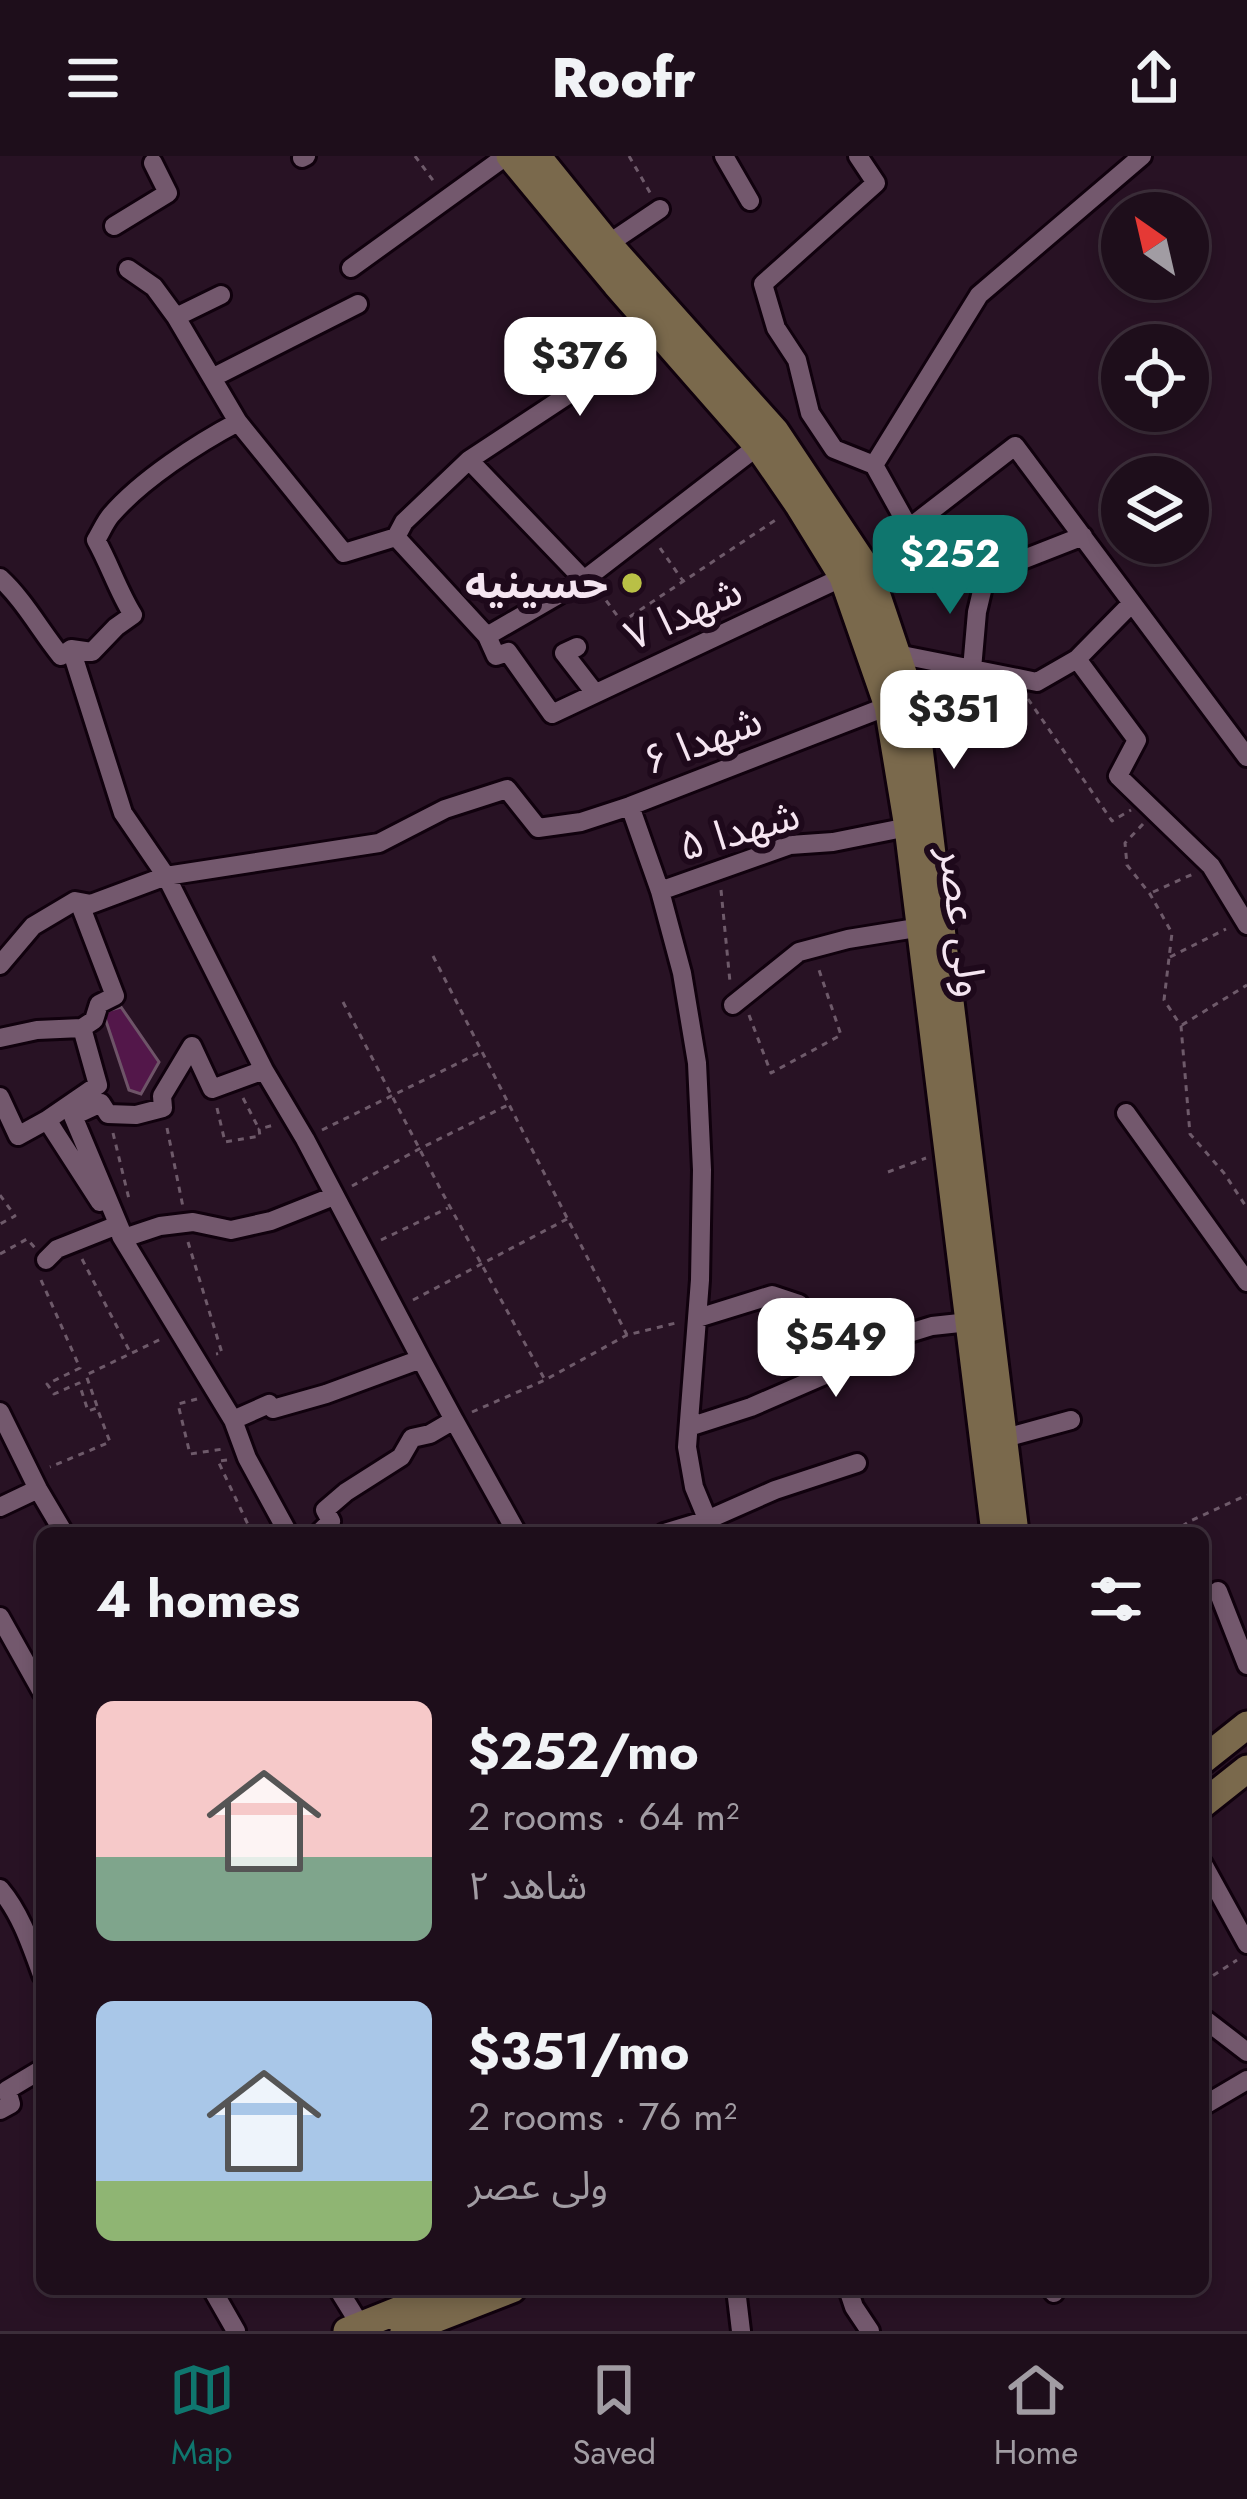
<!DOCTYPE html>
<html lang="en">
<head>
<meta charset="utf-8">
<style>
  :root { --surface:#1e0e1b; --page:#2b1c28; --text:#f1f3f6; --muted:#a19ca3; --line:#3c2e3a; --accent:#0f766e }
  body { margin:0; font-family:Jost,"Noto Sans Arabic",sans-serif; background:var(--page); color:var(--text); height:100vh; display:flex; flex-direction:column; font-size:45px; white-space:nowrap }
  * { box-sizing:border-box; margin:0 }
  p { font-size:39px; color:var(--muted) }
  .icon { flex:none; width:66px; height:66px; fill:none; stroke:currentColor; stroke-width:2; stroke-linecap:round; stroke-linejoin:round }
  .map { position:relative; flex:1; overflow:hidden }
  .panel { position:absolute; left:36px; top:1371px; width:1173px; height:768px; display:flex; flex-direction:column; background:var(--surface); border-radius:18px; box-shadow:0 6px 18px #0003,0 0 0 3px var(--line) }
  .panel>* { flex:none }
  .needle { width:78px; rotate:326deg }
  .controls { position:absolute; left:1101px; top:36px; display:grid; gap:24px }
  .controls a { display:grid; place-items:center; width:108px; height:108px; border-radius:50%; background:var(--surface); box-shadow:0 6px 18px #0003,0 0 0 3px var(--line); font-size:60px }
  .price { position:absolute; translate:-50% -102px; padding:0 27px; border-radius:24px; background:#fff; color:#222; font-size:39px; line-height:78px; filter:drop-shadow(0 3px 6px #0008) }
  .price::after { content:''; position:absolute; left:50%; top:72px; width:36px; height:27px; margin-left:-18px; background:inherit; clip-path:polygon(0 0,100% 0,50% 100%) }
  .price.selected { background:var(--accent); color:#fff }
  ul { padding:0; list-style:none }
  li { display:flex; align-items:center; gap:36px; height:300px; padding:0 60px }
  li span { display:grid; place-items:center; flex:none; width:336px; height:240px; border-radius:18px; color:#555 }
  li>.icon { margin-inline-start:auto }
  span .icon { width:144px; height:144px; fill:#fffc; stroke-width:1 }
  li b { font-size:51px }
  h2 { display:flex; justify-content:space-between; align-items:center; height:144px; padding:0 60px; font-size:51px }
  header { display:flex; justify-content:space-between; align-items:center; height:156px; padding:0 60px; background:var(--surface); font-size:54px; font-weight:800 }
  .tabs { display:flex; justify-content:space-around; align-items:center; height:168px; border-top:3px solid var(--line); background:var(--surface); font-size:33px; color:var(--muted) }
  .tabs a { display:grid; justify-items:center; gap:6px }
  .tabs .selected { color:var(--accent) }
  .map>svg:first-child { display:block }
  .building { fill:#53174a; stroke:#6e5468; stroke-width:3 }
  .lines { fill:none; stroke-linecap:round; stroke-linejoin:round }
  .minor-casing { stroke:#10010d; stroke-width:24 }
  .secondary-casing { stroke:#10010d; stroke-width:33 }
  .path { stroke:#6e5a6a; stroke-width:3; stroke-dasharray:6 6; stroke-linecap:butt }
  .minor { stroke:#73586d; stroke-width:18 }
  .secondary { stroke:#7a694c; stroke-width:27 }
  .poi-dot { fill:#b9c046; stroke:#1e091b; stroke-width:4.5 }
  .labels { text-anchor:middle; dominant-baseline:central; stroke-width:12; stroke-linejoin:round; paint-order:stroke }
  .poi-label { font-size:42px; font-weight:bold; fill:#f5e5f1; stroke:#1e091b; text-anchor:end }
  .street-label { font-size:42px; fill:#f5e5f1; stroke:#1e091b }
</style>
</head>
<body>
<header><svg class="icon" aria-label="menu" viewBox="0 0 24 24"><path d="M4 6h16M4 12h16M4 18h16"/></svg>Roofr<svg class="icon" aria-label="share" viewBox="0 0 24 24"><path d="M12 15V3M7 8l5-5 5 5M5 13v7h14v-7"/></svg></header>
<div class="map">
<svg width="1247" height="2175" viewBox="0 0 1247 2175">
  <rect width="100%" height="100%" fill="#281224"/>
  <path class="building" d="M121 851 159 906 141 938 129 934 103 856Z"/>
  <g class="lines">
    <g class="minor-casing">
      <path id="minor" d="M724 0 750 45
        M858 0 876 27 763 128 776 172 797 204 810 257 834 293 874 309 909 372
        M302 2 306 0
        M114 70 168 37 153 7
        M608 88 660 53
        M351 112 506 0
        M176 161 221 139
        M657 174 566 240 469 304 404 366 396 381 487 480 496 500 508 496 552 558 843 421
        M212 222 358 148
        M238 266 344 397 396 381
        M469 304 584 424 487 480
        M874 309 979 139 1142 0
        M869 416 909 372 1015 290 1247 601
        M0 422C24 444 40 474 61 500L71 493 92 496 116 471 133 459C118 435 110 409 96 384 101 376 105 366 111 359 141 324 198 287 238 266L176 161 154 131 128 113
        M584 424 758 290
        M577 491 564 497 595 537
        M71 493 123 657 166 720 264 914 212 933 192 890 162 940 163 952 136 959 108 958 101 947 73 960 127 1089
        M897 498 1037 526 1077 503 1132 447
        M1077 503 1137 584 1118 620 1211 710 1247 769
        M972 513 977 456 986 418 1083 380
        M630 650 660 735 682 817 697 907 702 1014 700 1124 687 1291 694 1331 713 1377
        M660 735 790 689 833 686 908 671
        M0 809 33 770 75 745 91 748 166 720 379 687 445 653 507 633 538 672 581 666 630 650 888 550
        M733 849 799 796 848 783 922 771
        M0 882 37 874 82 872 94 864 99 848 115 840 79 746
        M0 941 18 980 47 964 98 929 82 872
        M1126 957 1247 1126
        M47 964 100 1046
        M121 1080 233 1264 247 1302 288 1377
        M124 1082 160 1070 193 1066 231 1074 271 1065 334 1040
        M46 1104 57 1093 115 1070
        M698 1162 772 1139 799 1148
        M0 1256 38 1333 64 1377
        M233 1264 269 1248 273 1253 326 1238 421 1203 305 983 264 914
        M454 1264 517 1377
        M689 1271 751 1251 827 1218 893 1182 932 1170 969 1166
        M1005 1282 1071 1264
        M0 1351 38 1333
        M319 1377 331 1365 325 1354 346 1336 401 1301 412 1282 430 1278 454 1264 421 1203
        M664 1377 707 1364 775 1334 857 1307
        M1218 1435 1247 1509
        M0 1461 42 1536
        M1203 1708 1247 1788
        M0 1733C21 1758 31 1789 42 1819
        M1203 1862 1247 1896
        M1203 1950 1247 1924
        M0 1954 11 1948 7 1934 42 1913
        M212 2133 236 2175
        M338 2133 364 2175
        M736 2133 741 2175
        M848 2133 854 2151 870 2175
        M1051 2133 1054 2137"/>
    </g>
    <g class="secondary-casing">
      <path id="secondary" d="M510 0 616 128 758 290 798 348 843 421 888 550 908 671 995 1377
        M537 0 608 88 775 275 869 416 907 529 919 592 1015 1377
        M1203 1604 1247 1569
        M1203 1648 1247 1613
        M347 2175 452 2133
        M404 2175 512 2133"/>
    </g>
    <path class="path" d="M415 0 435 27
      M629 0 652 40
      M660 392 683 425
      M599 435 622 466 777 363
      M1028 543 1112 665 1131 654
      M943 591H963
      M1143 668 1125 687 1127 709 1150 738 1172 777 1164 844 1181 870 1190 978 1224 1017 1247 1052
      M721 734 730 826
      M1153 736 1193 718
      M433 800 627 1179
      M1170 801 1226 773
      M343 846 443 1038 545 1224
      M749 859 771 917 841 879 818 811
      M1182 869 1247 829
      M243 942 258 971
      M217 952 225 986 260 980 259 973 274 969
      M167 972 183 1051
      M322 974 481 896
      M113 977 129 1043
      M888 1016 926 1002
      M352 1030 419 993 508 949
      M0 1039 15 1060 0 1068
      M381 1084 448 1052
      M188 1086 222 1197 216 1198
      M0 1098 27 1083 35 1092
      M82 1103 130 1196
      M41 1124 80 1212 47 1228 54 1238 79 1227 88 1255 97 1252 110 1286 50 1311
      M413 1144 567 1063
      M197 1243 178 1248 190 1298 223 1293
      M97 1250 86 1219 161 1183
      M472 1256 545 1224 627 1179 676 1167
      M227 1304 218 1305 252 1377
      M1172 1377 1190 1365 1247 1339
      M1203 1826 1237 1804"/>
    <use href="#minor" class="minor"/>
    <use href="#secondary" class="secondary"/>
  </g>
  <circle class="poi-dot" cx="632" cy="427" r="12"/>
  <g class="labels">
    <g class="poi-label">
      <text x="608" y="427">حسینیه</text>
    </g>
    <g class="street-label">
      <text transform="translate(683 457) rotate(-24)">شهدا ۷</text>
      <text transform="translate(702 584) rotate(-21)">شهدا ۶</text>
      <text transform="translate(739 674) rotate(-16)">شهدا ۵</text>
      <text transform="translate(963 766) rotate(83)">ولی عصر</text>
    </g>
  </g>
</svg>
<div class="controls">
<a><svg class="needle" viewBox="-14 -14 28 28"><path d="M0-13l5 13h-10z" fill="#e53935"/><path d="M0 13l5-13h-10z" fill="#a19ca3"/></svg></a>
<a><svg class="icon" aria-label="locate" viewBox="0 0 24 24"><circle cx="12" cy="12" r="6"/><path d="M12 2v4M12 18v4M2 12h4M18 12h4"/></svg></a>
<a><svg class="icon" aria-label="layers" viewBox="0 0 24 24"><path d="M12 4l9 5-9 5-9-5zM3 14l9 5 9-5"/></svg></a>
</div>
<b class="price" style="left:580px;top:263px">$376</b>
<b class="price selected" style="left:950px;top:461px">$252</b>
<b class="price" style="left:954px;top:616px">$351</b>
<b class="price" style="left:836px;top:1244px">$549</b>
<section class="panel">
<h2>4 homes<svg class="icon" aria-label="filters" viewBox="0 0 24 24"><path d="M4 7h16M4 17h16"/><circle cx="9" cy="7" r="2"/><circle cx="15" cy="17" r="2"/></svg></h2>
<ul>
<li><span style="background:linear-gradient(#f6c9c9 65%,#7fa58c 0)"><svg class="icon" aria-label="home" viewBox="0 0 24 24"><path d="M3 11l9-7 9 7M6 9v11h12V9"/></svg></span><div><b>$252/mo</b><p>2 rooms · 64 m²</p><p>شاهد ۲</p></div></li>
<li><span style="background:linear-gradient(#a9c7e8 75%,#8fb573 0)"><svg class="icon" aria-label="home" viewBox="0 0 24 24"><path d="M3 11l9-7 9 7M6 9v11h12V9"/></svg></span><div><b>$351/mo</b><p>2 rooms · 76 m²</p><p>ولی عصر</p></div></li>
</ul>
</section>
</div>
<nav class="tabs">
<a class="selected"><svg class="icon" aria-label="map" viewBox="0 0 24 24"><path d="M3 6l6-2 6 2 6-2v14l-6 2-6-2-6 2zM9 4v14M15 6v14"/></svg>Map</a>
<a><svg class="icon" aria-label="saved" viewBox="0 0 24 24"><path d="M7 4h10v16l-5-4-5 4z"/></svg>Saved</a>
<a><svg class="icon" aria-label="home" viewBox="0 0 24 24"><path d="M3 11l9-7 9 7M6 9v11h12V9"/></svg>Home</a>
</nav>
</body>
</html>
